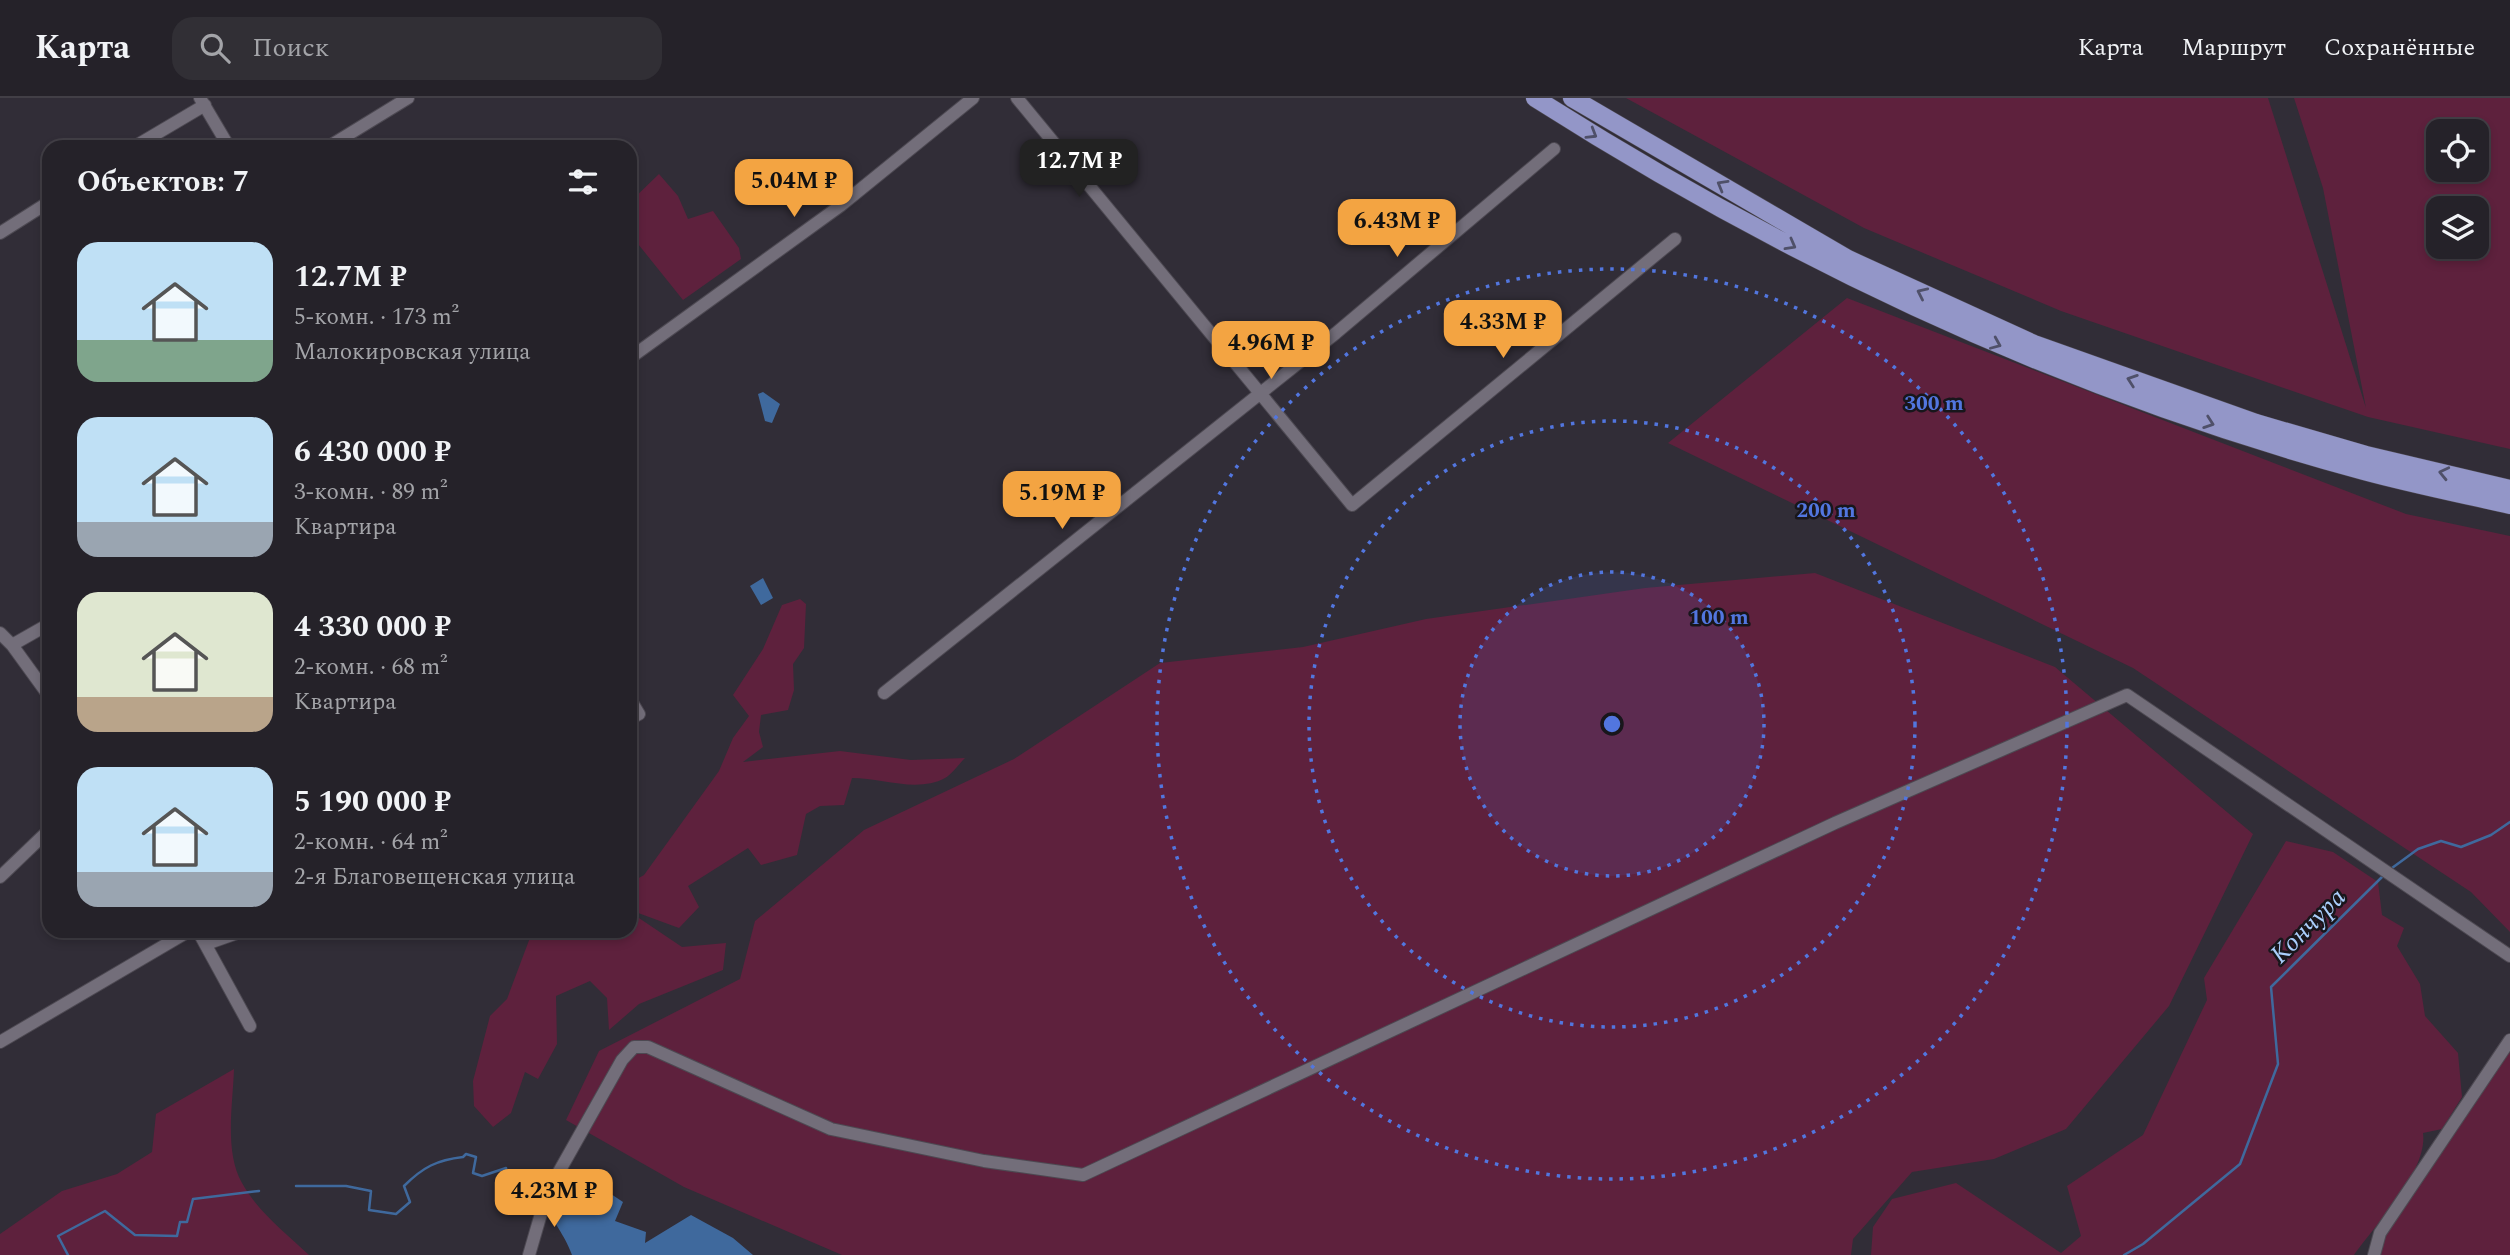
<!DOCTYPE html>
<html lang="ru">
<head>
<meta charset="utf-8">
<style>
  :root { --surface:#252229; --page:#312f35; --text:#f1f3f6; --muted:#a3a4a8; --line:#423f46; --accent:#f3a442 }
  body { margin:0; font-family:Spectral,serif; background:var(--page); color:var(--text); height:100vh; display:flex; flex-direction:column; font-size:26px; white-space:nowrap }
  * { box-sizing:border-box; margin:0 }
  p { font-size:23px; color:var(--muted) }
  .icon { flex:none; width:38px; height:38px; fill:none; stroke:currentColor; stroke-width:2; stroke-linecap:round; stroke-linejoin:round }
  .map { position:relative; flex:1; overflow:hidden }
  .sheet { position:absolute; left:42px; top:42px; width:595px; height:798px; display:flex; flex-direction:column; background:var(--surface); border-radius:21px; box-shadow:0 4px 10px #0003,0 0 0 2px var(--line) }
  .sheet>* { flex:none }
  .controls { position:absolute; left:2426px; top:21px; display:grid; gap:14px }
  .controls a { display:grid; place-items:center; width:63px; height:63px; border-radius:14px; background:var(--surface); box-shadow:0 4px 10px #0003,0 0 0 2px var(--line); font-size:35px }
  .price { position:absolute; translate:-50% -60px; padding:0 16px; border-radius:14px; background:var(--accent); color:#111; font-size:23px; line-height:46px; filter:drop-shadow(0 2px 4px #0008) }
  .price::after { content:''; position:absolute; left:50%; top:42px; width:21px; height:16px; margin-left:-10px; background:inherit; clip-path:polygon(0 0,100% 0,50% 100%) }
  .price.active { background:#222; color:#fff }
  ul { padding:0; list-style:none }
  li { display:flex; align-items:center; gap:21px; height:175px; padding:0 35px }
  li span { display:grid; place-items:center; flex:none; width:196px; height:140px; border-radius:21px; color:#555 }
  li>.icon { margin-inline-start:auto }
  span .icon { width:84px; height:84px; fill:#fffc; stroke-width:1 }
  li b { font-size:30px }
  h2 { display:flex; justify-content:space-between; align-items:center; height:84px; padding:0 35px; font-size:30px }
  header { display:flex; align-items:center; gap:42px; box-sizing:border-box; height:98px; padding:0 35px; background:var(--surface); border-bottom:2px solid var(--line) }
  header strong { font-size:33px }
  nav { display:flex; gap:38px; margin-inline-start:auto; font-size:24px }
  .search { width:490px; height:63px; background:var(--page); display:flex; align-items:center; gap:18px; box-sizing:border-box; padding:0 24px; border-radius:21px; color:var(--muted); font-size:26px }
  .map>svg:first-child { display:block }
  .green { fill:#5e213d; fill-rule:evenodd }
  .water { fill:#3f699d }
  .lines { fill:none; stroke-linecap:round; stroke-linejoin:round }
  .stream { stroke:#3f699d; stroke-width:2.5 }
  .minor-casing { stroke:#4d4952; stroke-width:14 }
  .primary-casing { stroke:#4d4952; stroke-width:19 }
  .minor { stroke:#736e7a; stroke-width:12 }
  .primary { stroke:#9396c8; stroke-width:18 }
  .oneway { stroke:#4f5069 }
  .ring { fill:none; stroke:#5276df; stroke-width:3.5; stroke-dasharray:3.5 7 }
  .labels { text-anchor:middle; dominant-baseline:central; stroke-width:5; stroke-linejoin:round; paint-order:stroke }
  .water-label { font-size:26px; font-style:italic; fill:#aacefc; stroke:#18161b }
  .centre { fill:#5276df; stroke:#18161b; stroke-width:3.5 }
  .ring-label { font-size:21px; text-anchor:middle; font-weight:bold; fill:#5276df; stroke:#18161b; stroke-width:5; stroke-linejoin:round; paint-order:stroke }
</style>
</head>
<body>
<header>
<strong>Карта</strong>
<div class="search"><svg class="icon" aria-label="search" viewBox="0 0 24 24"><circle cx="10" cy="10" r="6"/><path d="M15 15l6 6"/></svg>Поиск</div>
<nav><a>Карта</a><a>Маршрут</a><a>Сохранённые</a></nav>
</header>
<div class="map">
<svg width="2510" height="1157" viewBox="0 0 2510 1157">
  <rect width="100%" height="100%" fill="#312d37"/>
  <path class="green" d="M1626 0H2268L2366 310 2323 90 2294 0H2510V351L2368 319 2061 213 1864 130ZM2438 33H2476V72H2438ZM2438 110H2476V149H2438Z
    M659 76 678 98 688 121 713 113 739 150 741 161 683 202 630 136V104Z
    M1847 200 2406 416 2510 438V834L2471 794 2133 570 1668 345Z
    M1815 475 2055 569 2253 736 2169 908 2066 1031 1994 1061 1912 1074 1853 1141 1851 1157H842L684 1089 566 1022 599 953 740 881 755 823 864 732 1014 661 1160 565 1303 549 1426 521 1645 490Z
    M800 501 806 506 804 550 793 566 794 592 788 612 761 617 759 634 763 649 743 664 840 653 911 662 965 660C959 666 952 676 945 680 918 695 881 680 852 680L844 707 820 708 806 716 797 757 761 767 748 750 688 788 699 809 679 830 630 812V785L644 777 719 673 733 640 749 618 733 597 763 551 782 507Z
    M2286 743 2333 754 2378 784 2382 817 2404 830 2397 848 2420 886 2425 918 2458 955 2462 999 2442 1031 2423 1035C2428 1073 2376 1126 2354 1157H1871L1873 1129 1892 1101 1956 1085 2061 1155 2081 1138 2067 1088 2143 1037 2207 902 2204 880Z
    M630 814 682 849 726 845 723 872 639 906 609 932 607 900 590 883 556 898 557 946 538 981 525 974 511 1015 493 1029 474 1008 473 983 490 918 507 901 531 837 539 833H630Z
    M2510 942V1157H2374L2380 1134Z
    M234 971C233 1006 224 1053 242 1085 258 1114 286 1135 309 1157H0V1136L62 1093 117 1076 152 1054 156 1016Z"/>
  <path class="water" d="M763 294 780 306 772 325 765 323 758 296Z
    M763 480 773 500 761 507 750 488Z
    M587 1080 623 1104 615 1123 646 1134 645 1145 691 1117 733 1140 753 1157H572C558 1119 539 1124 569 1084Z"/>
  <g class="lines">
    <path class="stream" d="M2392 770 2418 751 2441 743 2461 749 2491 737 2510 724
      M296 1088H346L371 1093 369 1112 396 1116 410 1104 404 1088C423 1069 437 1062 463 1059L466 1056 476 1059 473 1075 482 1078 506 1070 509 1086 536 1092
      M68 1157 58 1138 105 1113 135 1137 177 1138 180 1124H187L193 1101 259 1093
      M2124 1157 2143 1146 2240 1066 2278 966 2271 889 2384 777"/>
    <g class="minor-casing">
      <path id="minor" d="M200 0 229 49
        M1017 0 1352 407 1675 141
        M134 49 205 7
        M328 49 408 0
        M0 135 49 104
        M630 260 840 108 973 0
        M0 535 12 547 49 526
        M12 547 49 598
        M884 595 1336 235 1554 51
        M630 601 639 616 630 621
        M0 779 49 732
        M198 833 250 928
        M206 846 243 833
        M0 944 189 833
        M529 1157 547 1095 622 962 634 949H648L831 1031 984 1063 1083 1077 1835 725 2127 597 2510 858
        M2374 1157 2380 1135 2510 942"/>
    </g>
    <g class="primary-casing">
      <path id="primary" d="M1535 0C1791 163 2070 294 2364 373 2412 386 2462 396 2510 407
        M1572 0 1848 161 2034 246 2256 325 2366 357 2510 391"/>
    </g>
    <use href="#minor" class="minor"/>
    <use href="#primary" class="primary"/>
  </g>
  <defs><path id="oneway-chevron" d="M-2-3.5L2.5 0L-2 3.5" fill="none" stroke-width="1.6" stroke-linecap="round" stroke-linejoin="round" transform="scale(1.75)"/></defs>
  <g class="oneway">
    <use href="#oneway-chevron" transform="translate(1592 36) rotate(31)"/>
    <use href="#oneway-chevron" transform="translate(1722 87) rotate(-150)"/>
    <use href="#oneway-chevron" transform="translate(1791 147) rotate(29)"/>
    <use href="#oneway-chevron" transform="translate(1922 195) rotate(-155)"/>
    <use href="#oneway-chevron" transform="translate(1996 246) rotate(23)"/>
    <use href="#oneway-chevron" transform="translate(2132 282) rotate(-161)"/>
    <use href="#oneway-chevron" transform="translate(2209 325) rotate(19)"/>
    <use href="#oneway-chevron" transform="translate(2444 375) rotate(-167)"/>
  </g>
  <circle cx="1612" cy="626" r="152" fill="#5276df" fill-opacity=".12"/>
  <g class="ring">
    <circle cx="1612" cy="626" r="152"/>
    <circle cx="1612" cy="626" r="303"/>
    <circle cx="1612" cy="626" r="455"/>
  </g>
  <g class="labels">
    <g class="water-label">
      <text transform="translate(2308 828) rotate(-45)">Кончура</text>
    </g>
  </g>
  <circle cx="1612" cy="626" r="10" class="centre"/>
  <g class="ring-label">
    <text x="1934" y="312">300 m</text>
    <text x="1826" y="419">200 m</text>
    <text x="1719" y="526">100 m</text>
  </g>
</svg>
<div class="controls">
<a><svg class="icon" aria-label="locate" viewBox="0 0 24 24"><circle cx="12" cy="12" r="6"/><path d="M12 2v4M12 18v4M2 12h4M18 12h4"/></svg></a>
<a><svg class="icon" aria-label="layers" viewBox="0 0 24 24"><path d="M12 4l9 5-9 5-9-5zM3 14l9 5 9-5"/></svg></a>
</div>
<b class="price active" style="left:1079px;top:101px">12.7M ₽</b>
<b class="price" style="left:794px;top:121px">5.04M ₽</b>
<b class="price" style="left:1397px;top:161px">6.43M ₽</b>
<b class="price" style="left:1503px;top:262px">4.33M ₽</b>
<b class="price" style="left:1271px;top:283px">4.96M ₽</b>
<b class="price" style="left:1062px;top:433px">5.19M ₽</b>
<b class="price" style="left:554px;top:1131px">4.23M ₽</b>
<section class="sheet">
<h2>Объектов: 7<svg class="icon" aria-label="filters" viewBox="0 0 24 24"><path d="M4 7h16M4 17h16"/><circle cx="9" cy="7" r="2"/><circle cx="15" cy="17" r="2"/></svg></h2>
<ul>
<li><span style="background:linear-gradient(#bfe0f5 70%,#7fa58c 0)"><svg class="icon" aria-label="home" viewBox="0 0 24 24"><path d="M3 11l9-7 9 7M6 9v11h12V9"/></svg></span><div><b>12.7M ₽</b><p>5-комн. · 173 m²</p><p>Малокировская улица</p></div></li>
<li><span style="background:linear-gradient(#bfe0f5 75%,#9aa5b1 0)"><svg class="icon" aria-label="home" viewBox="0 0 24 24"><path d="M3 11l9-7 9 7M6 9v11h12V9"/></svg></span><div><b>6 430 000 ₽</b><p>3-комн. · 89 m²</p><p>Квартира</p></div></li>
<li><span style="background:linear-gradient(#dfe7d0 75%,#b9a48a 0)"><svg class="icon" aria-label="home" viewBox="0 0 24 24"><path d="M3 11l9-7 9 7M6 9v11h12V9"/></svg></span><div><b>4 330 000 ₽</b><p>2-комн. · 68 m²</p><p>Квартира</p></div></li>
<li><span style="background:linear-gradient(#bfe0f5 75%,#9aa5b1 0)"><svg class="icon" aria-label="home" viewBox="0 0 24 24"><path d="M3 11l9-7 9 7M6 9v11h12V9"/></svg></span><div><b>5 190 000 ₽</b><p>2-комн. · 64 m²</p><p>2-я Благовещенская улица</p></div></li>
</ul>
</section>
</div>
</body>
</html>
